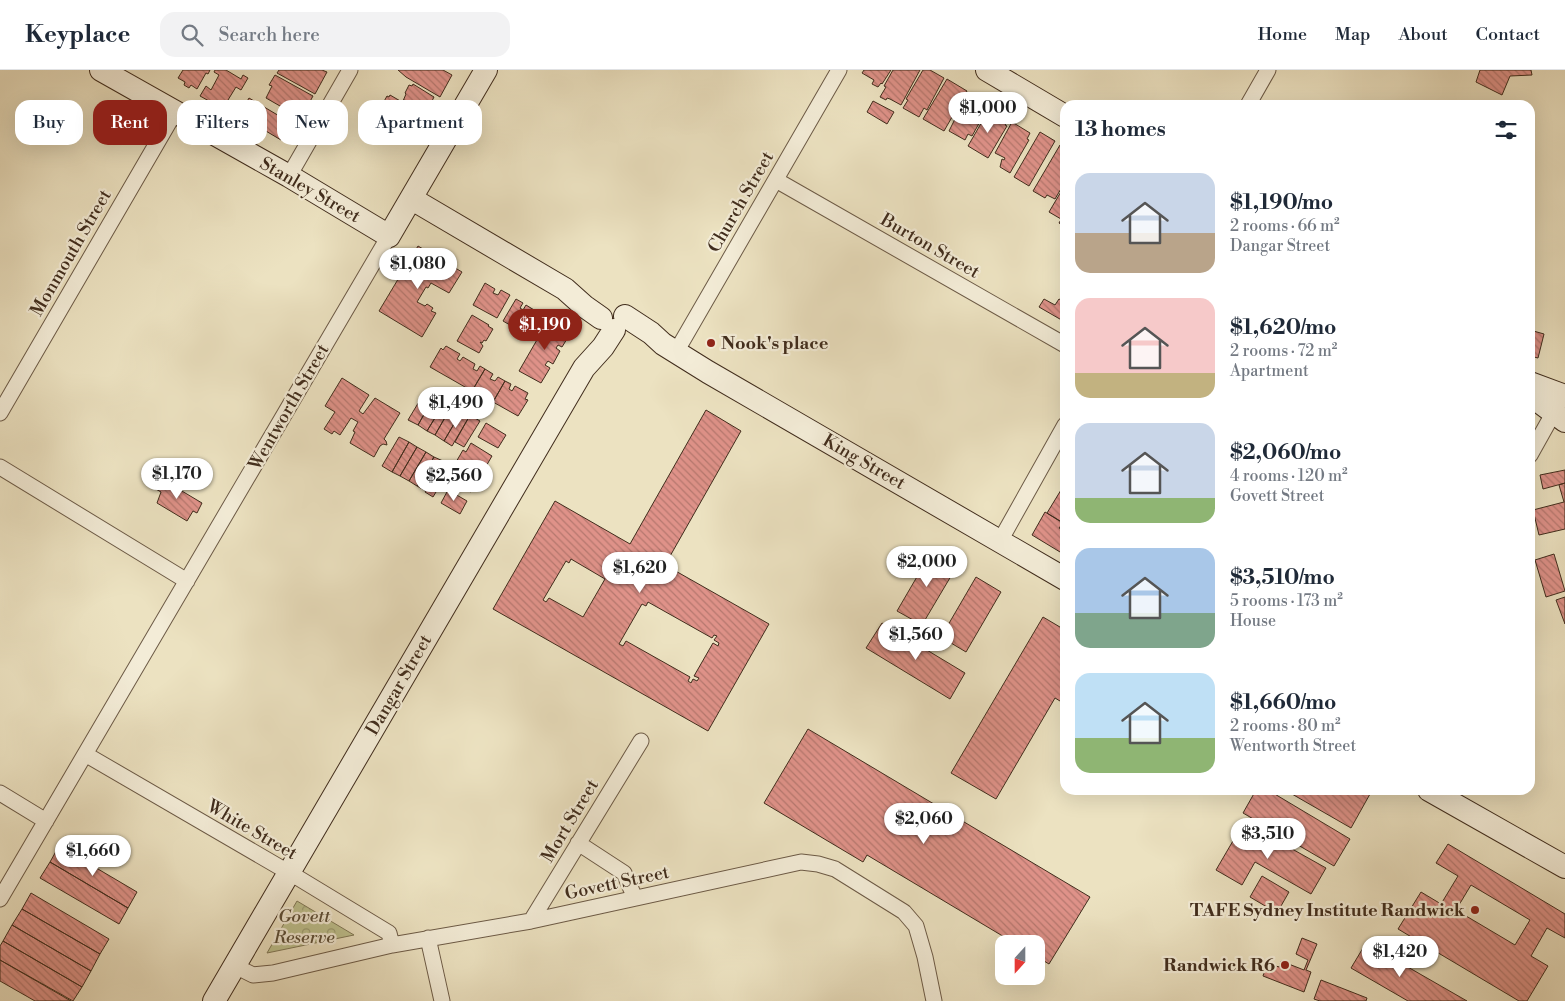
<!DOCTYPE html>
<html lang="en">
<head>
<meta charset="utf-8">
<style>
  :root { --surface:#fff; --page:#f2f2f3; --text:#1f2937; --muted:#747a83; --line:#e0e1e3; --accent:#8f2418 }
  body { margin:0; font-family:"Libre Bodoni",serif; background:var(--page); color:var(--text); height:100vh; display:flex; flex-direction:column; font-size:19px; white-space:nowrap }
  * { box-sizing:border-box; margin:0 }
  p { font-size:16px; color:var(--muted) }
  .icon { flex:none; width:28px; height:28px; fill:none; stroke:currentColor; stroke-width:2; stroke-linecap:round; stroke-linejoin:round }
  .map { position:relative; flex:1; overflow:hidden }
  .panel { position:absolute; left:1060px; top:30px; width:475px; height:695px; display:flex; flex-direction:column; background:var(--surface); border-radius:15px; box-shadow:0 5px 20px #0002 }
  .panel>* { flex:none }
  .top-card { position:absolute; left:15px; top:30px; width:475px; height:45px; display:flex; gap:10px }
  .needle { width:32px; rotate:201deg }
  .buttons { position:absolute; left:995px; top:865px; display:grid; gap:10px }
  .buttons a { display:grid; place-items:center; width:50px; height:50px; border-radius:10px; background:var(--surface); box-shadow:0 5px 20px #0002; font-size:25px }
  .price { position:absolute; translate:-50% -42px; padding:0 11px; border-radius:18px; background:#fff; color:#222; font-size:16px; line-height:32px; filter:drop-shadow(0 1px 2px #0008) }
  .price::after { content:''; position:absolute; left:50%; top:30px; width:15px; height:11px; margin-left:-8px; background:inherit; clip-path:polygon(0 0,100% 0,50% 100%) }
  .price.on { background:var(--accent); color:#fff }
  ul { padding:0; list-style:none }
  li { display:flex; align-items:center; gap:15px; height:125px; padding:0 15px }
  li span { display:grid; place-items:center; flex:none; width:140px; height:100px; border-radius:15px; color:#555 }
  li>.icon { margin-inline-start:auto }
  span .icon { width:60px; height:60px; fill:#fffc; stroke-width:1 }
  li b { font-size:21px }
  h2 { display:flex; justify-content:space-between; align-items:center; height:60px; padding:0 15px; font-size:21px }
  .tag { padding:0 18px; border-radius:15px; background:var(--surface); box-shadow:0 5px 20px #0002; font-size:18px; line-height:45px }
  .tag.on { background:var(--accent); color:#fff }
  header { display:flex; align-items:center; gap:30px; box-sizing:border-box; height:70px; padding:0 25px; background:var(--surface); border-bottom:1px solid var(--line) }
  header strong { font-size:24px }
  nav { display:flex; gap:28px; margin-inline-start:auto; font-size:18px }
  .search { width:350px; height:45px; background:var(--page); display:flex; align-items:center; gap:12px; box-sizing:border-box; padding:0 18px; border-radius:15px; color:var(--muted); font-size:19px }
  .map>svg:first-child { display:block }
  .park { fill:url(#park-crowns); stroke:#807756 }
  .building { fill:url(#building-back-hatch); stroke:#412d1d; fill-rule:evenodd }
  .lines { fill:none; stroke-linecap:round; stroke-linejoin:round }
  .street-casing { stroke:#6c5a46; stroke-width:17 }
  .secondary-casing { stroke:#412d1d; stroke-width:24 }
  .street { stroke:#f3ecd7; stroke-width:15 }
  .secondary { stroke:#f3ecd7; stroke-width:22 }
  .poi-dot { fill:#8f2418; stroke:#f3ecd7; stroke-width:2 }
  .labels { text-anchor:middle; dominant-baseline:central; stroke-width:4.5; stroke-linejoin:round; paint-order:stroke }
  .street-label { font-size:18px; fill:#412d1d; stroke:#f3ecd7 }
  .poi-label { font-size:18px; font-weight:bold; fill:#412d1d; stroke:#f3ecd7; text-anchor:end }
  .park-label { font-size:18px; font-style:italic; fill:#5a4b34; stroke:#f3ecd7 }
</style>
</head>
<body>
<header>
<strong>Keyplace</strong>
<div class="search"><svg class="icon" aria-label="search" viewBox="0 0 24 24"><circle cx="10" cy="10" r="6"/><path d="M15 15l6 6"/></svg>Search here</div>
<nav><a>Home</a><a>Map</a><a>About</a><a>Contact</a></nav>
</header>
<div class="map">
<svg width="1565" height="931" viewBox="0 0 1565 931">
  <defs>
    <pattern id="park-crowns" width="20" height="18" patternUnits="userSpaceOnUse" patternTransform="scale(1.25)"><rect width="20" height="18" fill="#bec18e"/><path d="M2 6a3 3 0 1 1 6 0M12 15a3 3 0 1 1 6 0" fill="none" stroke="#9c9d73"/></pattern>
    <pattern id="building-back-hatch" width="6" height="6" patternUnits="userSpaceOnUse" patternTransform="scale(1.25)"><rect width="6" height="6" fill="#df9289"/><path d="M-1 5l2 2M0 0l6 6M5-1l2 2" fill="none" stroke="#b6786f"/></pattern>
  </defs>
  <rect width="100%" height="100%" fill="#ece2c1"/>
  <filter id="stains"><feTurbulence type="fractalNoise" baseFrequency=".004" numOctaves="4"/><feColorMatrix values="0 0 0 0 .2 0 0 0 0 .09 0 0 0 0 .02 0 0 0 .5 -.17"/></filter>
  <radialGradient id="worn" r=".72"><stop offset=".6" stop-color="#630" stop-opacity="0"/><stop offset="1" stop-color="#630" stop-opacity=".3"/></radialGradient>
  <path class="park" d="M297 831 354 865 267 883Z"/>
  <path class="building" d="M183 0H210L208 4 206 3 197 19 191 15 189 18 184 15 185 12 178 8Z
    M215 0H226L241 9 243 5 248 8 241 20 236 17 228 30 233 33 229 42 200 26 206 16 211 20 219 5 214 2Z
    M279 0H322L327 2 315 24 277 3Z
    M398 0H443L452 5 440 27 406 7Z
    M864 0H891L882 14 881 13 878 17 872 14 874 10 862 3Z
    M893 0H920L901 35 890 29 887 28 886 30 880 27 886 17 884 16Z
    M923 0H930L944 8 927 40 924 38 919 47 903 38 908 30 906 29Z
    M1480 0H1531L1532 5 1510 6 1502 25 1476 12Z
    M275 5 313 26 301 48 266 28 272 16 269 15Z
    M947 9 967 21 944 61 923 49Z
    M413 14 434 27 426 43 403 31 406 24 405 23 409 15 412 16Z
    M390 25 402 32 404 30 424 42 420 48 424 51 419 59 383 38 384 36 382 35 387 26 389 27Z
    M966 27 987 39 972 66 968 64 965 70 949 61Z
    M249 28 291 53 281 70 239 45Z
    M873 31 894 42 887 54 867 42Z
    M991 41 1008 51 1005 55 1007 56 988 88 968 76 987 43 989 45Z
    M1012 52 1030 63 1027 69 1029 70 1010 103 1000 97 1002 89 1004 90 1005 88 995 83Z
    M1040 62 1055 71 1029 116 1014 107Z
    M1060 75 1065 78V112L1055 129 1047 125 1045 128 1033 121Z
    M1065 115V143L1061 149 1049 142Z
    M1065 143V157L1059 153Z
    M418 176 462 202 449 223 431 213 428 218 426 217 417 232 425 236 427 234 433 238 431 241 436 243 422 267 379 241Z
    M485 213 495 219 493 223 498 225 501 220 510 225 497 248 473 235Z
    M516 229 523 233 520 238 523 240 526 235 539 243 537 247 540 248 529 266 503 251Z
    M1044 229 1055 235 1059 229 1065 232V252L1039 237Z
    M472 245 489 255 488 256 493 259 486 271 484 270 482 273 480 272 483 276 479 283 457 271Z
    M549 249 567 259 566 262 570 264 562 277 558 275 556 278 560 281 553 294 548 291 545 295 550 298 541 313 519 301Z
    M1530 260 1544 264 1538 288 1530 286Z
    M446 276 460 284 457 289 460 291 463 287 475 294 473 299 477 301 480 296 485 299 472 321 430 297 441 278 443 280Z
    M485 299 493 304 490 309 495 311 498 307 505 311 493 332 472 321Z
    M342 308 369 325 359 341 363 344 375 328 400 343 384 369 386 371 387 375 383 374 380 376 374 387 350 373 355 362 353 361 358 352 351 348 340 365 334 361 332 364 324 359 335 342 325 336Z
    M505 311 511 314 509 319 512 321 515 316 528 323 525 329 528 330 518 346 493 332Z
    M426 320 435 325 418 355 408 350Z
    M435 325 444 331V333L427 361 418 355Z
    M444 333 451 337 435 365 427 361Z
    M451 337 461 342 444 371 435 365Z
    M706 340 741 361 665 495 769 554 708 661 493 539 555 431 630 474ZM571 489 605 509 583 547 549 528 546 532 543 530 566 491 569 493ZM648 532 712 568 714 565 717 566 714 570 719 573 718 576 713 573 694 606 699 608 697 611 693 609 691 613 688 611 690 607 626 571 623 576 619 574 642 534 646 536Z
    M461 342 469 347 452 376 444 371Z
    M470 345 480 351 464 377 455 372Z
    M486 353 506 365 498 378 478 367Z
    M399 367 409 372 392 402 382 396Z
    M409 372 417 377 400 406 392 402Z
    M471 373 492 386 471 422 449 409 454 401 452 399 463 380 466 382Z
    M417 377 426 382 409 411 400 406Z
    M426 382 434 387 417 416 409 411Z
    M434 387 443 391 426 421 417 416Z
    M439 397 448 402 433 427 425 422Z
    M1565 400V413L1543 419 1540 405Z
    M160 408 202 433 197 443 193 441 187 451 157 433 161 422 154 418Z
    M1565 413V459L1539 465 1533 440 1564 432 1559 415Z
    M448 420 467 431 460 444 441 433Z
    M1061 420 1065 423V454L1047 443Z
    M1045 442 1063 453 1059 458 1065 461V485L1032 465Z
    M932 481 957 496 922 555 897 541Z
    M1554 484 1565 521 1546 527 1535 490Z
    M976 507 1001 522 966 582 941 567Z
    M1565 527V554L1556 530Z
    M1043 547 1065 560V634L1055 628 996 729 951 703Z
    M882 553 965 603 950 629 866 578Z
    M808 659 1090 827 1049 894 1036 886V874H1016L867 785 863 792 764 733Z
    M1256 720H1268L1350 769 1334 796 1243 743Z
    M1285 720H1363L1370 724 1351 758Z
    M1244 752 1326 798 1311 824 1255 792 1242 815 1216 800Z
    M1448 774 1565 844V868L1547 858 1531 886 1548 896 1527 931H1519L1398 859 1421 822 1441 834 1458 806 1436 793ZM1471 815 1530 850 1515 875 1456 840Z
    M59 776 137 822 128 838 50 792Z
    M50 792 128 838 119 854 40 808Z
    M1262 806 1289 822 1277 843 1250 827Z
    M31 823 109 869 100 884 22 839Z
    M22 839 100 884 91 901 12 855Z
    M12 855 91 901 82 917 3 871Z
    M1302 868 1317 874 1306 900 1311 902 1304 922 1263 906 1267 893 1279 897 1281 891 1304 900 1308 890 1296 884Z
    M3 871 82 917 73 931 0 890V876Z
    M1366 873 1467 931H1408L1351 898Z
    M0 890 71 931H35L0 911Z
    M1321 910 1367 928 1366 931H1320L1314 929Z"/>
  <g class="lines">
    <g class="street-casing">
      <path id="street" d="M1248 35 1268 0
        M289 106 350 0
        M776 110 1065 275
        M676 282 839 0
        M0 343 175 42
        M1530 385 1554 342
        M0 397 187 511
        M1000 471 1065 355
        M85 684 300 809 389 863 392 875
        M0 723 46 751
        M578 773 624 803 635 828
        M0 829 389 166
        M531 851 641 671
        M428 868 442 931
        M235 896 253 905 273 903 392 875 531 851 801 792 818 794 835 799 904 842 916 856 925 887 934 931"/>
    </g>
    <g class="secondary-casing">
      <path id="secondary" d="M101 0 289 106 389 166 486 0
        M987 0 1065 46
        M412 129 565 219 584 236 601 248
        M625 246 651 263 663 274 708 302 1065 509
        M1530 313 1565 326
        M1530 325 1565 351
        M1429 720 1565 797
        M214 931 584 298 603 277 614 260"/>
    </g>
    <use href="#street" class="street"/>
    <use href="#secondary" class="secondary"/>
  </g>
  <g class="poi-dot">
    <circle cx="711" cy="273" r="5"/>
    <circle cx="1475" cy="840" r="5"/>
    <circle cx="1285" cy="895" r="5"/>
  </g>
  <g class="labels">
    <g class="street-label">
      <text transform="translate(310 120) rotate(30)">Stanley Street</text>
      <text transform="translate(741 132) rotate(-60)">Church Street</text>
      <text transform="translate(930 176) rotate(30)">Burton Street</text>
      <text transform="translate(71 183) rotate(-60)">Monmouth Street</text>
      <text transform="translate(289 337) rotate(-60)">Wentworth Street</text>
      <text transform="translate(864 392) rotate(30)">King Street</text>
      <text transform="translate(399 615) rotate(-60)">Dangar Street</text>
      <text transform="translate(570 751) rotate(-59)">Mort Street</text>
      <text transform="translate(252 760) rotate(30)">White Street</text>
      <text transform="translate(617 813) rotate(-12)">Govett Street</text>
    </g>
    <g class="poi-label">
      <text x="721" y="273" text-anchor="start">Nook's place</text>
      <text x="1465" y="840">TAFE Sydney Institute Randwick</text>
      <text x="1275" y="895">Randwick R6</text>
    </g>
    <g class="park-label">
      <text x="304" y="846">Govett<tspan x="304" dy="21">Reserve</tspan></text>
    </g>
  </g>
  <rect width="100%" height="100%" filter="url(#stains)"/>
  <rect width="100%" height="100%" fill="url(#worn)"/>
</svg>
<div class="buttons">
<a><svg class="needle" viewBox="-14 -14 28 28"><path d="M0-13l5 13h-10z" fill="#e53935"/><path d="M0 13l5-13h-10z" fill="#747a83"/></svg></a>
</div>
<b class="price" style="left:988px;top:64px">$1,000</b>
<b class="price" style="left:418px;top:220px">$1,080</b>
<b class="price on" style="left:545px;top:281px">$1,190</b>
<b class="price" style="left:456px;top:359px">$1,490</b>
<b class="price" style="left:177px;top:430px">$1,170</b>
<b class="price" style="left:454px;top:432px">$2,560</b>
<b class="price" style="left:927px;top:518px">$2,000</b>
<b class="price" style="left:640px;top:524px">$1,620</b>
<b class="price" style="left:916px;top:591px">$1,560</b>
<b class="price" style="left:924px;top:775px">$2,060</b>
<b class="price" style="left:1268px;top:790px">$3,510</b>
<b class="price" style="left:93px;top:807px">$1,660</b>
<b class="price" style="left:1400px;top:908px">$1,420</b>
<div class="top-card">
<a class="tag">Buy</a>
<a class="tag on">Rent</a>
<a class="tag">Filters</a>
<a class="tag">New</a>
<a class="tag">Apartment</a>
</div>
<section class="panel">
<h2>13 homes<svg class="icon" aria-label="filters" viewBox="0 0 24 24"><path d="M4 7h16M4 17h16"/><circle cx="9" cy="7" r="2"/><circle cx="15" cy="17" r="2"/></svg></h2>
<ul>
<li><span style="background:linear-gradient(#c9d6e8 60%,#b9a48a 0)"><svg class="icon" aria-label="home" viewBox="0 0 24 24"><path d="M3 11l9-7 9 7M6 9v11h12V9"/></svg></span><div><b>$1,190/mo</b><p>2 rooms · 66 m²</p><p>Dangar Street</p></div></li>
<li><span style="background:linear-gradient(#f6c9c9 75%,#c2b280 0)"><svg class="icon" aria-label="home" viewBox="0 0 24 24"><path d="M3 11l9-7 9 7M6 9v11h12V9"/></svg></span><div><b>$1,620/mo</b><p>2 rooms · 72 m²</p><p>Apartment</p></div></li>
<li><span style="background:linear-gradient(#c9d6e8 75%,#8fb573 0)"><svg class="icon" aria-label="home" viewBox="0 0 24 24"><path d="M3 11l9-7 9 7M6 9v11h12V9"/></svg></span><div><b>$2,060/mo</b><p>4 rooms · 120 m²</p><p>Govett Street</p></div></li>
<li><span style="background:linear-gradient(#a9c7e8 65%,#7fa58c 0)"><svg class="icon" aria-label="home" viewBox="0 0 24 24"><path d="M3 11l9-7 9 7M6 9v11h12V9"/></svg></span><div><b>$3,510/mo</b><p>5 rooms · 173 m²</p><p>House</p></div></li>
<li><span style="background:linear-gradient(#bfe0f5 65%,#8fb573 0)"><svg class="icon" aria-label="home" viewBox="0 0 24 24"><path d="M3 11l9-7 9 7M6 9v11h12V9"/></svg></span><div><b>$1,660/mo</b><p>2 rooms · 80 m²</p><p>Wentworth Street</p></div></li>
</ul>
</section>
</div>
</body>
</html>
